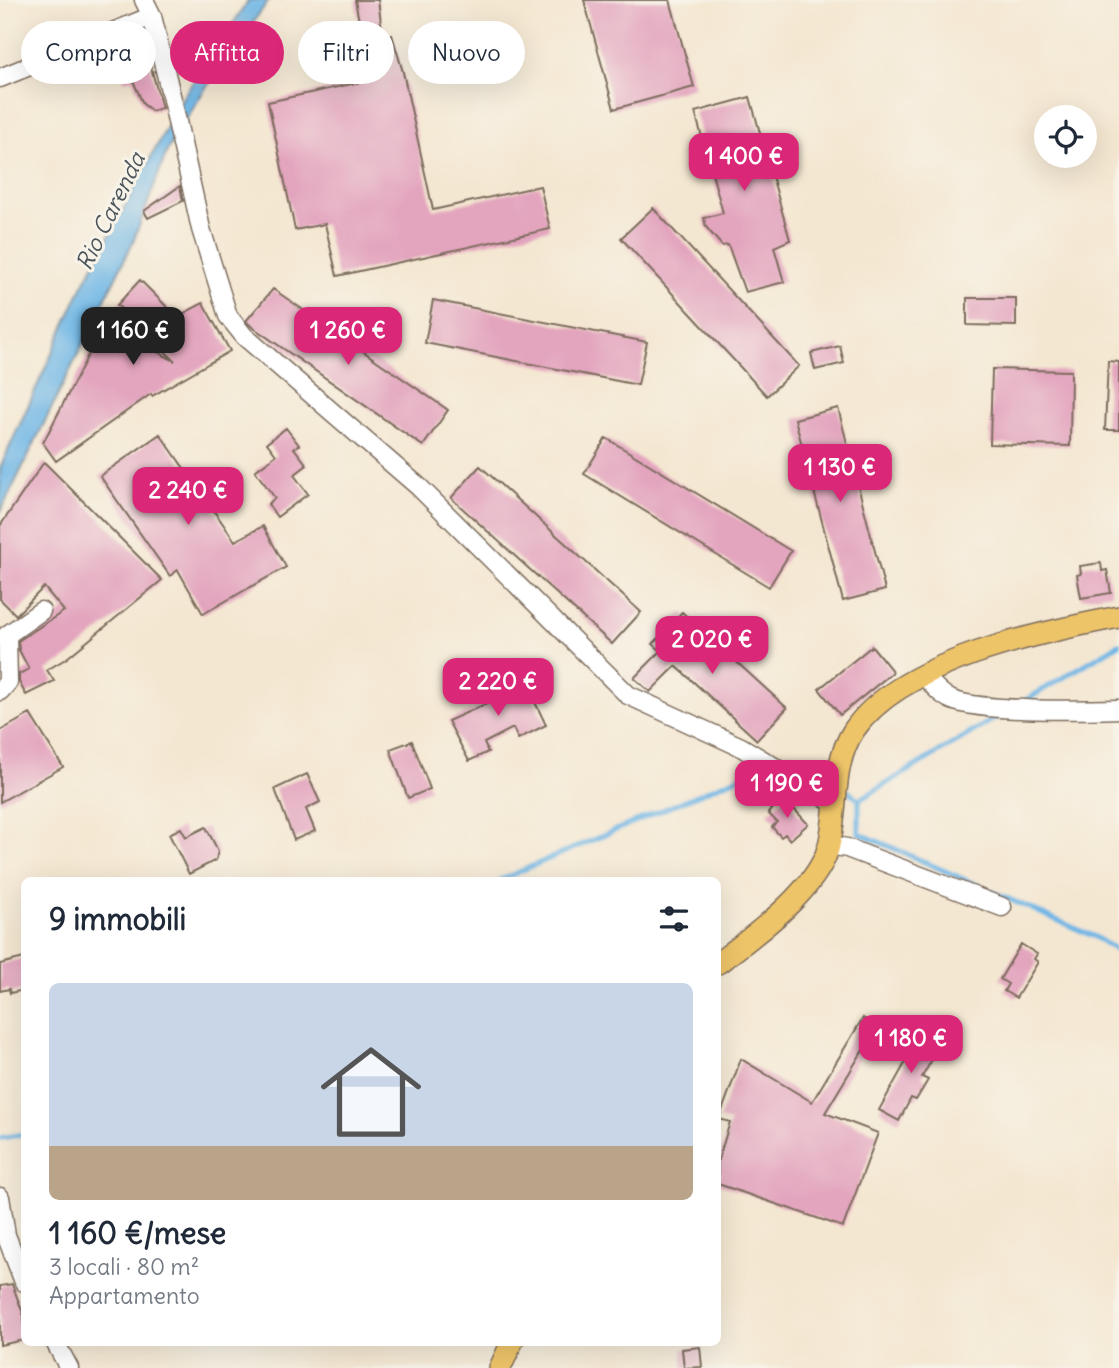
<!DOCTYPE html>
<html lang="it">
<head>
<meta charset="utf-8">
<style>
  :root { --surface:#fff; --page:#f2f2f3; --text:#1f2937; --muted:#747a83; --accent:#db2777 }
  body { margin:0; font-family:Delius,sans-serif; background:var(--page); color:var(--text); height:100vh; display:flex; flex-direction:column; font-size:26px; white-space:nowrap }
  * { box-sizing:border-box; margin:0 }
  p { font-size:23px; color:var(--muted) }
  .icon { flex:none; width:38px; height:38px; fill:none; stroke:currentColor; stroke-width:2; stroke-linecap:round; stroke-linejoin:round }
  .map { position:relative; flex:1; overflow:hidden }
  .sheet { position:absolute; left:21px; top:877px; width:700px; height:469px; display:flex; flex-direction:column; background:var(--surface); border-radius:10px; box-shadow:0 7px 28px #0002 }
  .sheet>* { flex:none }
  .hud { position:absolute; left:21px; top:21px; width:700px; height:63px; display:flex; gap:14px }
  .controls { position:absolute; left:1034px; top:105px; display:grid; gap:14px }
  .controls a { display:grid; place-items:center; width:63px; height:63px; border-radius:50%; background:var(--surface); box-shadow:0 7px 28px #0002; font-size:35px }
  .price { position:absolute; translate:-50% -60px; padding:0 16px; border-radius:14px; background:var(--accent); color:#fff; font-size:23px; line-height:46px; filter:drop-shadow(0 2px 4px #0008) }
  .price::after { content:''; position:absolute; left:50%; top:42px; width:21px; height:16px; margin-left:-10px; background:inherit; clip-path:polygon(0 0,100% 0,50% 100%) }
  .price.selected { background:#222; color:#fff }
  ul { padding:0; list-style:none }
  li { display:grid; align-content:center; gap:14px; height:371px; padding:0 28px }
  li span { display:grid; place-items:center; height:217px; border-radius:10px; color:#555 }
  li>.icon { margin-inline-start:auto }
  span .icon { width:126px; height:126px; fill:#fffc; stroke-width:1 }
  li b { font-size:30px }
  h2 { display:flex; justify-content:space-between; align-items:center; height:84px; padding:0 28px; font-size:30px }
  .chip { padding:0 24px; border-radius:32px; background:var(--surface); box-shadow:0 7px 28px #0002; font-size:24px; line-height:63px }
  .chip.selected { background:var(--accent); color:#fff }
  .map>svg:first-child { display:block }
  .water { fill:#6db5e5; stroke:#547082; stroke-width:2 }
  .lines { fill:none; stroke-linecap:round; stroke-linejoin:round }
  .stream { stroke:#6db5e5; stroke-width:5 }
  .building { fill:#e3a4be }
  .minor-casing { stroke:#7c6c5d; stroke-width:21 }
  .major-casing { stroke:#7c6c5d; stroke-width:24 }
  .minor { stroke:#fff; stroke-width:18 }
  .major { stroke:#eec469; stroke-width:21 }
  .labels { text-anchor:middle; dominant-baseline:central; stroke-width:6; stroke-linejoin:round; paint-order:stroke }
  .water-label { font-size:23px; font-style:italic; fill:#4a545a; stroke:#f7f3e8 }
</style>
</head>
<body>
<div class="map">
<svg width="1119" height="1368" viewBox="0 0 1119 1368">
  <rect width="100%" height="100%" fill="#f7f3e8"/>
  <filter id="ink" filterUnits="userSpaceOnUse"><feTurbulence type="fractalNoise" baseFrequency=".0143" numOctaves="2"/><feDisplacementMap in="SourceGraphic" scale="14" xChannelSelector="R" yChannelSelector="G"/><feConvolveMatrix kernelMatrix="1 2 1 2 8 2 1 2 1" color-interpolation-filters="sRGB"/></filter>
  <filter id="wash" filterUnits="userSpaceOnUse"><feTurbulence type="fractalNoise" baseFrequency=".00686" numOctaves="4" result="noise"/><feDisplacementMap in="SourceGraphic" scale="28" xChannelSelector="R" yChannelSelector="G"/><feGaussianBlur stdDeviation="1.57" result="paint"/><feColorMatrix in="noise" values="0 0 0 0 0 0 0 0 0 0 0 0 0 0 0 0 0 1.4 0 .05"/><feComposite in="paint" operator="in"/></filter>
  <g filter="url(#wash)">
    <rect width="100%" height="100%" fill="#f4e7d1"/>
    <path class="water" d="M249 0H269L203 92 168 149 133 242 0 513V468L82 287 184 95Z"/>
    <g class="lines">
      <path class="stream" d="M1021 703 1119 644
        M784 758 790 755 823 776
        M850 792 859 800
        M859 800V833L1095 937 1119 952
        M859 800 1004 713
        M500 880 755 770
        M1 1138 24 1134"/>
    </g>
    <g id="blocks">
      <path class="building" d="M355 0H378L383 37 392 35 403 72 433 210 540 186 550 229 337 276 325 224 295 230 268 102 370 80Z
        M584 0H670L694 87 614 109Z
        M144 42 162 108 152 111 143 104 132 78 125 81 113 57Z
        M750 97 790 240 774 247 784 282 745 292 728 245 722 246 706 227 704 218 723 213 695 112Z
        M180 186 183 201 148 218 144 211Z
        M653 208 799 366 767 396 621 238Z
        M140 280 177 317 203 303 230 351 152 396 151 394 56 461 43 443 104 324 175 361 117 305Z
        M273 289 448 410 423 446 251 326 246 321Z
        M967 298H1016V326L967 325Z
        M433 300 647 342 638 385 425 343Z
        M840 346 844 363 815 370 811 353Z
        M1108 361 1119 362V430H1105Z
        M992 369 1071 371 1070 446 990 444Z
        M838 408 885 590 843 601 795 419Z
        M286 428 299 445 294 448 307 465 294 475 308 494 277 517 268 504 275 498 255 471 276 455 267 443Z
        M160 434 235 541 263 526 286 567 203 614 178 570 170 576 100 476Z
        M606 438 791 551 769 587 584 474Z
        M44 462 162 580 67 658 47 670 54 681 26 695 19 682V674L29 669 19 650 18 641 64 611 44 587 16 615 0 599V526Z
        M480 466 641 612 612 644 451 498Z
        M1101 563 1102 571 1107 570 1111 593 1081 598 1077 575 1081 574 1080 566Z
        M682 612 787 708 757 740 676 666 650 692 634 678 661 651 653 644Z
        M872 646 893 672 840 715 819 689Z
        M522 675 546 725 518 739 513 728 484 743 488 752 469 761 448 721 499 698 494 688Z
        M30 714 63 767 0 802V731Z
        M412 741 430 789 408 798 390 749Z
        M307 774 320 802 306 809 315 831 294 840 275 789Z
        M784 798 808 824 790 840 785 834 781 837 772 827 777 822 768 813Z
        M206 827 218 851 216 860 189 874 169 834 181 828 186 837Z
        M1021 944 1037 954 1034 959 1038 962 1016 998 1004 991 1008 984 1000 979Z
        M24 958V990L10 993 9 989 0 991V964Z
        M863 1018 877 1027 825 1113 878 1133 843 1227 718 1184V1161L730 1122 719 1119 741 1059 812 1102Z
        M912 1028 941 1044 922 1077 928 1080 916 1100 911 1098 899 1121 879 1110 913 1049 903 1044Z
        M12 1284 24 1316V1340L0 1345V1286Z
        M700 1347 702 1367 684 1368 682 1349Z"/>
    </g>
  </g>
  <g filter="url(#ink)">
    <use href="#blocks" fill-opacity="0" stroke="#7c6c5d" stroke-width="2"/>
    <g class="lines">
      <g class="minor-casing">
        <path id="minor" d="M144 0 152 16 172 99 201 229 228 316 244 336 419 487 628 695 741 747 833 802
          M0 78 152 16
          M924 675C932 684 940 695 952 700 982 712 1084 710 1119 709
          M0 691 8 682 7 635 41 611
          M829 845 847 848 1002 907
          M0 1197 6 1235 24 1282
          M55 1342 69 1368"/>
      </g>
      <g class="major-casing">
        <path id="major" d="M718 963C752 937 815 892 828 849 839 811 830 766 854 730 901 661 1041 632 1119 617
          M500 1368 512 1342"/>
      </g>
      <use href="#minor" class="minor"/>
      <use href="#major" class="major"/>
    </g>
  </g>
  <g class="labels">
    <g class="water-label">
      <text transform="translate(110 211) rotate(-64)">Rio Carenda</text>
    </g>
  </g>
</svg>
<div class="controls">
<a><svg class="icon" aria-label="locate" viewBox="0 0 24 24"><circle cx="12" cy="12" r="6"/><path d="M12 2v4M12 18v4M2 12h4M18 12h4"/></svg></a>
</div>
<b class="price" style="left:744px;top:193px">1 400 €</b>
<b class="price selected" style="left:133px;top:367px">1 160 €</b>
<b class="price" style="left:348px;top:367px">1 260 €</b>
<b class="price" style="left:840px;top:504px">1 130 €</b>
<b class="price" style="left:188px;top:527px">2 240 €</b>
<b class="price" style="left:712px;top:676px">2 020 €</b>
<b class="price" style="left:498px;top:718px">2 220 €</b>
<b class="price" style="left:787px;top:820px">1 190 €</b>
<b class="price" style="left:911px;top:1075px">1 180 €</b>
<div class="hud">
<a class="chip">Compra</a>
<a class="chip selected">Affitta</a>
<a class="chip">Filtri</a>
<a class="chip">Nuovo</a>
</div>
<section class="sheet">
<h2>9 immobili<svg class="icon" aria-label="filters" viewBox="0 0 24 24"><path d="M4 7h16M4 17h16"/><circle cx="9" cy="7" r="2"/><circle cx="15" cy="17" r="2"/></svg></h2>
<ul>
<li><span style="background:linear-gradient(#c9d6e8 75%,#b9a48a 0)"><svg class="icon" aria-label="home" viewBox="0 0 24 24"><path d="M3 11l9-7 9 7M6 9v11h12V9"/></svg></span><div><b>1 160 €/mese</b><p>3 locali · 80 m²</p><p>Appartamento</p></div></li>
</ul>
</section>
</div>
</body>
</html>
